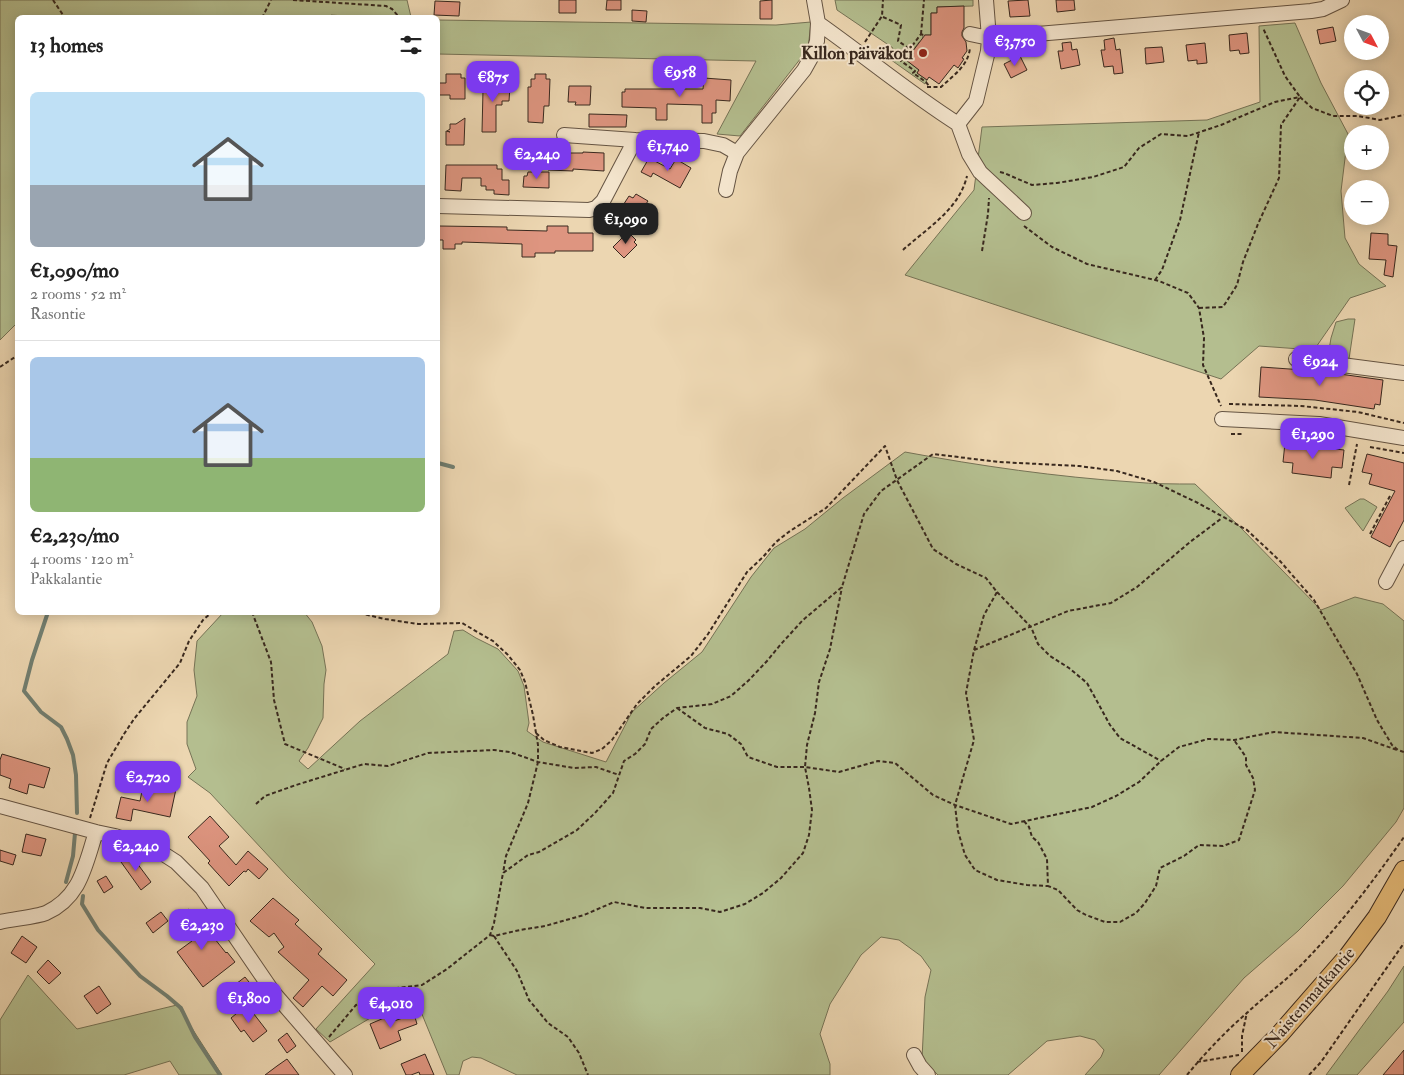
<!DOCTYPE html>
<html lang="en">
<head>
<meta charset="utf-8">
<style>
  :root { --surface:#fff; --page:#f6f6f6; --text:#222; --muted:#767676; --line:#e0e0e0; --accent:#7c3aed }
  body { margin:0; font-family:"IM FELL Double Pica",serif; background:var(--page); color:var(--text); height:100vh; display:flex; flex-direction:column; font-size:19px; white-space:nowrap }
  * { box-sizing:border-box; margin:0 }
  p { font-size:16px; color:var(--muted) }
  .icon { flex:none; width:28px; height:28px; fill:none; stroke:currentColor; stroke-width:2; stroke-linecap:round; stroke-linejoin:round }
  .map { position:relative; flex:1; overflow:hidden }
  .sheet { position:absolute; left:15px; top:15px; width:425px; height:600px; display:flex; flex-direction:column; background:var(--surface); border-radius:8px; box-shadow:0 2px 12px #0003 }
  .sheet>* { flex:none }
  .needle { width:32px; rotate:131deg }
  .controls { position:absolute; left:1344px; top:15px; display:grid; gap:10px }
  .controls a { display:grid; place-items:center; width:45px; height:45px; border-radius:50%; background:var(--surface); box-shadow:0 2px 12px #0003; font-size:25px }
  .price { position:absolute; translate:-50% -42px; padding:0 11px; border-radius:10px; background:var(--accent); color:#fff; font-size:16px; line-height:32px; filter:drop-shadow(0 1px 2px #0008) }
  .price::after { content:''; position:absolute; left:50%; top:30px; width:15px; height:11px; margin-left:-8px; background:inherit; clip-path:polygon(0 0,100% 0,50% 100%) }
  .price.active { background:#222; color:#fff }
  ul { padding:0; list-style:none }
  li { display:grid; align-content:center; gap:10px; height:265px; padding:0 15px }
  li+li { border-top:1px solid var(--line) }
  li span { display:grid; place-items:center; height:155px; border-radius:8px; color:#555 }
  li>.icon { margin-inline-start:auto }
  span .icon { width:90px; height:90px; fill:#fffc; stroke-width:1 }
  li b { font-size:21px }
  h2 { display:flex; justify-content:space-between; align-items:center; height:60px; padding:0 15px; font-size:21px }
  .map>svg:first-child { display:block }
  .green { fill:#b4be8f; stroke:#767356 }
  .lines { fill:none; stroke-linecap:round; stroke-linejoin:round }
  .stream { stroke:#727f71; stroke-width:4 }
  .building { fill:#de9580; stroke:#38281e }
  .minor-casing { stroke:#655443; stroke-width:16 }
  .major-casing { stroke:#38281e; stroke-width:20 }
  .path { stroke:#38281e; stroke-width:2; stroke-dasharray:4 2.5; stroke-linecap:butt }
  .minor { stroke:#f3e4cc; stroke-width:14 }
  .major { stroke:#e6bb78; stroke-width:18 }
  .poi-dot { fill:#8f2418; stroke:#f3e4cc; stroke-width:2 }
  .labels { text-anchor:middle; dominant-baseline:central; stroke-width:4; stroke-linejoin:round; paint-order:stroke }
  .poi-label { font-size:18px; font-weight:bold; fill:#38281e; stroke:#f3e4cc; text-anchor:end }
  .street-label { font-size:18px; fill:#38281e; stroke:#f3e4cc }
</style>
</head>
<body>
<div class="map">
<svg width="1404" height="1075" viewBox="0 0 1404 1075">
  <rect width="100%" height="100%" fill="#ecd6b1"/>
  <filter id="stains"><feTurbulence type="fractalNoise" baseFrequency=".004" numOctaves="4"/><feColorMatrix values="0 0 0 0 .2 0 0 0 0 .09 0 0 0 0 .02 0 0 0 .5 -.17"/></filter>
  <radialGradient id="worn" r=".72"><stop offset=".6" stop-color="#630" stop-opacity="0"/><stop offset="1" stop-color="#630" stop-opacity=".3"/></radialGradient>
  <path class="green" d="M0 0H407L411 17 370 18 331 15V18H18L17 323 0 340Z
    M835 0H973V6L937 7V13H931V35H923L922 42H919L906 60 919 70 917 73 927 80 925 84 887 57 893 48 837 10Z
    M438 20 776 25 811 22 808 49 740 136 717 134 756 61 438 54Z
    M1295 23 1321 83 1348 134 1341 191 1345 238 1359 264 1386 286 1350 298 1314 350 1259 346 1221 379 905 275 974 190 982 127 1207 120 1260 102 1259 26Z
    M1348 319H1355L1349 359 1328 356 1331 338 1336 322Z
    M905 452C980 466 1057 477 1133 482 1154 484 1174 484 1195 484L1241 528 1321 610 1355 597 1383 604 1404 621V808L1396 822 1343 886 1298 931 1244 978 1159 1075H1085L1101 1057 1104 1050 1095 1040 1080 1036 1047 1041 1008 1075H938L922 1059 925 997 931 970 921 956 899 940 881 937 861 955 830 1004 820 1034 830 1064V1075H517L481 1058 472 1057 463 1061 459 1075H447L419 1007 409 995 330 1042 316 1029 375 964 288 877 210 793 188 777 196 769 187 744V722L197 696 194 670 197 641 223 613 304 612 312 622 322 646 326 670 324 684 323 718 308 748 299 761 308 769 360 721 448 654 454 631 463 630 476 638 498 649 518 671 524 686 529 723 527 731 543 742 606 762 632 712 664 683 702 652 751 577 774 548 805 529 843 498Z
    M1360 499H1364L1377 507 1363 531 1345 508Z
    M1404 966V1022L1357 1075H1326L1388 991Z
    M28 975 77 1029 177 1005 222 1075H179L170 1061 124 1075H0V1020Z"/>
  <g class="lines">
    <path class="stream" d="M438 463 453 467
      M48 612 32 660 24 691 41 712 61 727 67 739 73 755 76 775 77 813
      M66 882 73 856 75 833
      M83 896 82 904 98 930 140 976 167 996 181 1008 195 1037 220 1075"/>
  </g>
  <path class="building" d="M559 0H576V13H559Z
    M607 0H621V10H606Z
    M772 0V19H760V1Z
    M1028 0 1030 16 1010 17 1008 1Z
    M1056 0H1074L1075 10 1057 12Z
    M435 1 460 2 459 16 434 15Z
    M964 6V28L962 32V36L966 42 967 51 962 58 964 59 958 68 954 65 939 84 929 77 927 80 917 73 919 70 906 60 925 35H931V13H937V7Z
    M632 10 647 11 646 22 632 21Z
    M1333 27 1336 41 1320 44 1317 30Z
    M1247 33 1249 53 1240 54 1239 50 1230 51 1229 35Z
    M1114 38 1116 50 1120 49 1123 73 1114 74 1113 66 1104 67 1101 50H1105L1104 40Z
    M1071 42 1072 50 1077 49 1080 65 1061 69 1058 51H1063L1062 43Z
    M1205 43 1207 63 1197 64V60L1188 61 1186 45Z
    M1162 47 1164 62 1146 64 1145 48Z
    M1020 56 1027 70 1011 78 1004 64Z
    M446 74H461V78H465V99H450V95H438V83H446Z
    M535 74H546V79H550L549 106H544L543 123 528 122V87H531V79H535Z
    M704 78 731 80 730 101 716 100V113H712V123H702V105L667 104V120H656V108L622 107V92H625V89H703Z
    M488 81H508V86H510L509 101H502V105H496V132H482L483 90H487Z
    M569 86H591L590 105H575L576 102H568Z
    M589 114 627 115 626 127H589Z
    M465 118 464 145H446V131L450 132 447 131 450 129V124H456Z
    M583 152 604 153V171L573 169V171L548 170 549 153H583Z
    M649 158 670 169 676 159 691 168 680 188 653 173 651 177 641 172Z
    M446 165H497V169H502V180H509V195L494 194V190H486V186H481V178H462L461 191 445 190Z
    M528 172H549V188L523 187 524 176H527Z
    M636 194 648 201 638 216 635 214 631 221 618 213 629 196 633 198Z
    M439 226 507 227V230L547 231V226H568V233H593V251H555V253H535V257H522V244L462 242V244H455V249H443V240H439Z
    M628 232 636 240 634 242 637 245 624 258 613 247Z
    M1371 233 1388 234V245L1397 246 1393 277 1384 275 1386 260 1369 259Z
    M1261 367 1318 371 1383 380 1380 405 1375 404 1374 409 1315 400 1259 397Z
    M1285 443 1344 450 1342 468 1332 467 1331 478 1292 473 1293 463 1283 462Z
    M1367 454 1404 463V520L1390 547 1371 537 1395 491 1369 484 1372 474 1362 472Z
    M2 754 50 768 44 788 29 784 27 794 9 788 11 779 0 775V760Z
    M143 786 163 791 164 787 176 789 170 817 133 809 131 821 116 818 121 797 140 801Z
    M210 816 229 837 219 846 236 865 248 851 268 869 259 879 248 869 246 872 244 871 229 886 208 863 210 861 188 837Z
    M26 834 46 839 41 856 22 852Z
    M0 850 16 855 13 865 0 861Z
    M131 855 151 882 141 890 121 862Z
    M106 876 113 887 104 893 97 881Z
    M273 898 299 920 295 924 322 949 318 954 347 980 333 996 322 986 303 1007 293 998 309 980 278 952 284 947 274 933 269 937 250 921Z
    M189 909 204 931 207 929 226 953 227 952 235 962 203 987 177 952 192 941 176 918Z
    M161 912 168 921 153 933 146 923Z
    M22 936 37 947 26 963 11 953Z
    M48 960 61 973 49 984 37 972Z
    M245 977 257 992 244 1002 232 987Z
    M99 986 111 1004 97 1014 84 996Z
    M247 1005 267 1031 253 1042 244 1030 241 1032 231 1018Z
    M414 1014 417 1024 398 1031 401 1040 380 1049 370 1024 391 1015 394 1021Z
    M287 1033 296 1046 287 1053 278 1040Z
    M1404 1050V1075H1383Z
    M425 1054 434 1075H420L419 1072 411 1075H406L401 1064Z
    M287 1059 299 1075H265L277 1066Z"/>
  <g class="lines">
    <g class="minor-casing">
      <path id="minor" d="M818 23C865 56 909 93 958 124
        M970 34 989 38 1311 11 1323 9 1342 0
        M958 124 976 101 988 51 989 38 986 0
        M958 124 969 154 980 172 1024 213
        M564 135 635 140
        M726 190 730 171 737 153 804 70 813 54 817 41 818 23 814 0
        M438 206 589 210 596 208 603 201 635 140 704 141 723 145 737 153
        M1296 359 1404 373
        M1222 419 1319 424 1404 438
        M1386 582 1404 548
        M0 806 96 832 115 836 148 847 162 853 176 862 202 888 273 992 345 1075
        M0 922C12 919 36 917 46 913 81 897 85 865 96 832
        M914 1055 920 1066 928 1075"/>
    </g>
    <g class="major-casing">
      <path id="major" d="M1240 1075 1280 1034 1348 956 1377 917 1404 870"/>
    </g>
    <path class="path" d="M53 0 65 18
      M293 0 386 6 392 9 400 18
      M883 17 901 25 898 41 910 49
      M262 18 271 0
      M921 34 924 0
      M923 35 921 34 901 61 915 71 913 73 926 82 929 86
      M865 42 882 16 883 0
      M927 87H941C954 75 969 65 970 47
      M1000 172 1004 173 1032 185 1057 183 1093 177 1124 167 1139 148 1161 134 1188 136 1221 125 1275 102 1300 97 1312 108 1333 116H1358L1380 120 1404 115
      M1024 226 1052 247 1087 264 1159 281 1188 293 1199 308 1204 338 1203 365 1221 406
      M903 250C927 228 959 210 967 176
      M982 251 988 214 989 198
      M1155 280 1162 270 1180 220 1199 132
      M1199 308 1223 307 1237 285 1243 262 1258 224 1279 178 1281 125 1300 97 1285 76 1263 28
      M0 367 18 355
      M1229 404 1301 406 1358 412 1404 423
      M1231 434H1243
      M1313 438 1333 441
      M1370 447 1404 453
      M1349 485 1357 444
      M1370 534 1391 494
      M997 592 1031 627 1038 644 1050 656 1069 668 1087 683 1110 725 1120 738 1161 761
      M252 612 271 662 274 700 285 744 345 769
      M340 612 363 614 385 619 418 624 462 623 493 641 508 655 520 670 525 682 533 715 538 745V762L528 803 506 856 503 873
      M974 650 1068 611 1111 603 1137 587 1190 542 1222 518
      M677 708 705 728 728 734 741 744 748 757 777 767H805L839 772 878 761 895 763 933 795 955 805 1011 824 1092 807 1116 796 1139 782 1161 761 1179 747 1208 739 1234 740 1274 732 1363 738 1397 750
      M536 733 544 740 560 747 592 753 602 749 612 740 637 704 655 686 691 656 708 634 747 572 763 557 776 542 790 531 826 508 885 446 897 480 933 549 956 564 986 578 997 592 984 615 974 650 966 693 974 740 955 805 958 831 965 855 975 870 997 880 1027 885 1048 886
      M256 804 265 796 296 785 364 764 388 766 428 753 494 750 510 752 538 762 574 768 596 767 619 775
      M90 818 107 763 124 734 134 719 180 663 189 641 203 620 212 612
      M1024 821 1029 827 1032 837 1038 842 1047 859 1048 886 1058 890 1077 910 1086 915 1105 922H1120L1136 913 1145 903 1156 886 1160 868 1184 856 1199 845 1223 846 1239 840 1255 790 1253 778 1246 765V757L1234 740
      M490 935 494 936 520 930 545 926 584 915 614 902 645 908H700L720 912 745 904 763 893 781 878 803 853 809 835 812 810 809 788 805 767 807 745 815 713 819 682 830 649 842 587
      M494 936 517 971 529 1000 548 1023 568 1037 579 1053 588 1075
      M329 1037 356 1005 377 998 397 988 422 985 447 969 490 935 494 923 503 873 528 855 539 852 577 830 595 813 613 793 624 761 635 754 645 744 651 729 663 718 677 708 712 704 731 696 749 680 767 661 781 644 803 620 842 587 864 514 881 491 933 454 999 462 1079 466 1117 471 1154 482 1198 503 1247 530 1280 561 1314 600 1357 674 1377 720 1392 745 1398 750 1404 752
      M1242 1052V1036L1247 1012
      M1197 1062 1239 1055
      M1187 1075C1205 1053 1226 1031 1248 1012 1266 995 1287 980 1305 961 1342 923 1374 880 1404 837
      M1309 1075 1321 1062 1404 943"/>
    <use href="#minor" class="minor"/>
    <use href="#major" class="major"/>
  </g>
  <circle class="poi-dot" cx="923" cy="53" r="5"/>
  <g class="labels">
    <g class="poi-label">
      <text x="913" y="53">Killon päiväkoti</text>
    </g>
    <g class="street-label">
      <text transform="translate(1310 998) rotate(-49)">Naistenmatkantie</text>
    </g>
  </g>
  <rect width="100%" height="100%" filter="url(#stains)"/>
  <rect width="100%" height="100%" fill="url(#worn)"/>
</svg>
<div class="controls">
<a><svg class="needle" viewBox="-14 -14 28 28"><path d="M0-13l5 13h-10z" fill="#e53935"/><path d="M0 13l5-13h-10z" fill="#767676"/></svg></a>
<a><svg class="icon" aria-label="locate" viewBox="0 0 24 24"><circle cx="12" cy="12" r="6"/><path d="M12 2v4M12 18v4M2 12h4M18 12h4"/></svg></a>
<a>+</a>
<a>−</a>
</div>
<b class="price" style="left:1015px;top:67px">€3,750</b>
<b class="price" style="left:680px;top:98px">€958</b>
<b class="price" style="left:493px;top:103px">€875</b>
<b class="price" style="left:668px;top:172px">€1,740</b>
<b class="price" style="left:537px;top:180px">€2,240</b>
<b class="price active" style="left:626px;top:245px">€1,090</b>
<b class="price" style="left:1320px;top:387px">€924</b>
<b class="price" style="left:1313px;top:460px">€1,290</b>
<b class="price" style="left:148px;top:803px">€2,720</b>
<b class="price" style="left:136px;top:872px">€2,240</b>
<b class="price" style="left:202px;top:951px">€2,230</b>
<b class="price" style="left:249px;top:1024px">€1,800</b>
<b class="price" style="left:391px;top:1029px">€4,010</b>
<section class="sheet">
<h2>13 homes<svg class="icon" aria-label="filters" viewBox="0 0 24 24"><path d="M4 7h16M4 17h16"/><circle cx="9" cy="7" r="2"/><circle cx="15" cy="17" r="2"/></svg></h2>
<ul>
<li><span style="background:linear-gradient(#bfe0f5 60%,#9aa5b1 0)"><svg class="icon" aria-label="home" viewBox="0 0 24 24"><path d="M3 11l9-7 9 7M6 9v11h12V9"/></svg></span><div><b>€1,090/mo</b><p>2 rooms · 52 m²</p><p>Rasontie</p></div></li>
<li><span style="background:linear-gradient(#a9c7e8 65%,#8fb573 0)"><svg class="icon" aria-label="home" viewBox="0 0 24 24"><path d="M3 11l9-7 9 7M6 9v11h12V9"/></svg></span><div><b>€2,230/mo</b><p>4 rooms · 120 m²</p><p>Pakkalantie</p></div></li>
</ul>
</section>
</div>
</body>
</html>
